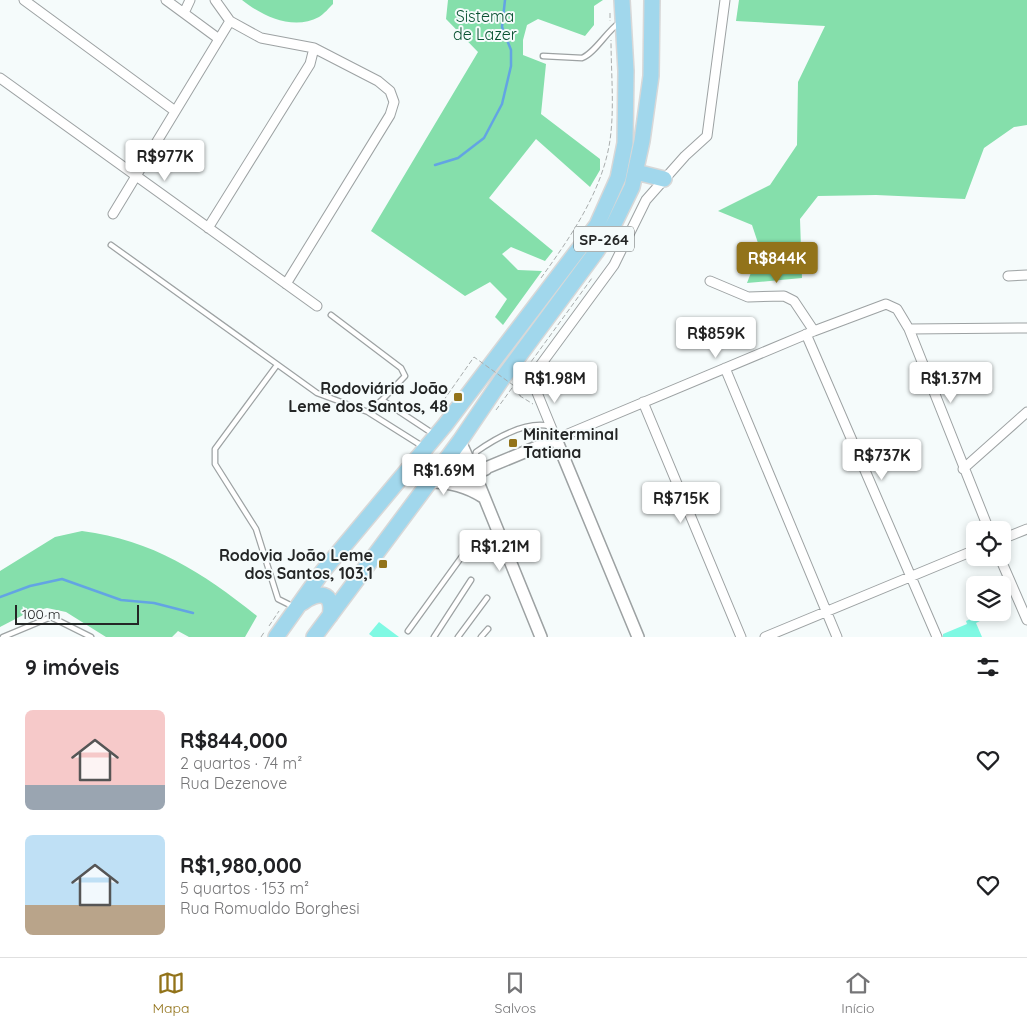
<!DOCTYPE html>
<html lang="pt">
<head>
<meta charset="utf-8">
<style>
  :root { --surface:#fff; --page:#f6f6f6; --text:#202124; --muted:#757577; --line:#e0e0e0; --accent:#92731a }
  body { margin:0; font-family:Quicksand,sans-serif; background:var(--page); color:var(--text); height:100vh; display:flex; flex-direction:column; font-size:19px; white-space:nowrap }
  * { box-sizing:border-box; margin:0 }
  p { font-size:16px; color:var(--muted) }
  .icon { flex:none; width:28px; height:28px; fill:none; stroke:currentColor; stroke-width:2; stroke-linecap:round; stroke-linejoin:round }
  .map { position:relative; height:637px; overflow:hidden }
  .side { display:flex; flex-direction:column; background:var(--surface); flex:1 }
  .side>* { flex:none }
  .buttons { position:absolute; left:966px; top:521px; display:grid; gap:10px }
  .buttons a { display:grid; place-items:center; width:45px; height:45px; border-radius:8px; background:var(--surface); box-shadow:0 2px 8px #0003; font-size:25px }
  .scale { position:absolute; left:15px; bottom:12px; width:124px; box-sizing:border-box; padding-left:5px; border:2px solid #242626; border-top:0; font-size:14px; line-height:18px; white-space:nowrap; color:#242626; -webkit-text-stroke:4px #f5fbfb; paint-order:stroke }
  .price { position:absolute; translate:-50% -42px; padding:0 11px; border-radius:5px; background:#fff; color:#222; font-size:16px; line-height:32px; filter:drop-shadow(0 1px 2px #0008) }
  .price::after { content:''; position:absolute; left:50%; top:30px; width:15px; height:11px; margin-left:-8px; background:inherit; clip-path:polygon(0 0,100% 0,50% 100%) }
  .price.on { background:var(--accent); color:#fff }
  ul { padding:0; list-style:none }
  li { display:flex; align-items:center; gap:15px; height:125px; padding:0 25px }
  li span { display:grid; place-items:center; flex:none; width:140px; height:100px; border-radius:8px; color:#555 }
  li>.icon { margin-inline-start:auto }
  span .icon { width:60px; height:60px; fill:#fffc; stroke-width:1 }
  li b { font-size:21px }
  h2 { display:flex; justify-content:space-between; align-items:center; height:60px; padding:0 25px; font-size:21px }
  .tabs { display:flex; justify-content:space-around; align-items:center; height:70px; border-top:1px solid var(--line); background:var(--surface); font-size:14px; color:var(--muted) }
  .tabs a { display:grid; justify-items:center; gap:2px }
  .tabs .on { color:var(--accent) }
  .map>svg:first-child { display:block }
  .forest { fill:#85dfab }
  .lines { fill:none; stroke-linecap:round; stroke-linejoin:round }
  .stream { stroke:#63a4e3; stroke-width:2.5 }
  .building { fill:#7ff9e3 }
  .service-casing { stroke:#9da2a3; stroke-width:7 }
  .minor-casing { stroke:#9da2a3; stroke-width:11 }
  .tertiary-casing { stroke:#9da2a3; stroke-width:14 }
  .primary-casing { stroke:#d8d8d8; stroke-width:18 }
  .path { stroke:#a9adad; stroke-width:1; stroke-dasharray:5 2.5; stroke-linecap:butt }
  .service { stroke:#fff; stroke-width:4.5 }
  .minor { stroke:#fff; stroke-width:9 }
  .tertiary { stroke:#fff; stroke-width:11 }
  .primary { stroke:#a1d7ec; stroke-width:15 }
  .path-bridge { stroke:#a9adad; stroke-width:1; stroke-dasharray:5 2.5; stroke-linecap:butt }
  .poi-dot { fill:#92731a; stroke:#f5fbfb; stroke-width:2 }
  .labels { text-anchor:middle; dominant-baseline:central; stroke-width:4; stroke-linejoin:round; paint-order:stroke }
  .shield { fill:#f5fbfb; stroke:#636666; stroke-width:1 }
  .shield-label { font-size:15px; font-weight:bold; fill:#242626 }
  .park-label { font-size:16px; fill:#085131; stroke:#f5fbfb }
  .poi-label { font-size:16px; font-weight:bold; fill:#242626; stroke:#f5fbfb; text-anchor:end }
</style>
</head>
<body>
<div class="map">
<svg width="1027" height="637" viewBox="0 0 1027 637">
  <rect width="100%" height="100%" fill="#f5fbfb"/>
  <path class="forest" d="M242 0H333V4C329 8 324 14 319 17 293 31 262 16 242 0Z
    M448 0H603L594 6V25L585 36 538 19 527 25 523 40V55L546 64 541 114 600 159V170L590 187 536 139 489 198 553 251 545 261 511 247 502 254 518 270 542 271 503 325 495 317 507 299 490 282 465 296 371 231 478 52 446 19Z
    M739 0H1027V125L1014 127 984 148 965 199 876 195 818 196 800 219 802 278 747 283 760 249 752 225 718 211 770 185 797 145 798 82 825 26 736 21Z
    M82 531C153 540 203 573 257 616L245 637H189L178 631 172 637H106L66 612 47 608 27 613 0 627V571L55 537Z"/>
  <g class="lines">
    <path class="stream" d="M435 165 458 158 484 138 502 104 511 66V50L502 27 505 0
      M0 597 30 586 62 579 121 600 154 603 193 613"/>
  </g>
  <path class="building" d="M986 612 988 617 976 623 982 637H943V634L967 624 966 621Z
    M379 622 399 637H373L369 634Z"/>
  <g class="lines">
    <g class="service-casing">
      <path id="service" d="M543 56 582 58C595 53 606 32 620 22
        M111 245 317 393 368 412 422 446
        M331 315 401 368 405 376 382 400 435 435
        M277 365 215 449V464L256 529 278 599 294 607
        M368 412 382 400
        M474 464 476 452C496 438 525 421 549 426
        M408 631 463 555
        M3 637 51 617 91 637
        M434 637 471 580
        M458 637 487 598
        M481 637 488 629"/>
    </g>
    <g class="minor-casing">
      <path id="minor" d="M24 0 175 111
        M166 0 219 39
        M215 0 230 21 261 38 314 48 378 81 390 91 394 102 390 115 286 284
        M725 0 707 136 685 156 646 200 614 265 531 378 556 439 814 331 886 304 897 309 909 329 989 530
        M184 13 190 0
        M0 78 317 306
        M113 214 230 21
        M208 228 310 64 314 48
        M1008 276 1027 275
        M710 281 748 297 784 296 794 301 814 331
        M909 329 1027 328
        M806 334 937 637
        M725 368 837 637
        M643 402 741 637
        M963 469 1027 412
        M1002 539 1027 529
        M1000 558 1027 620
        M765 637 975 550"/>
    </g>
    <g class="tertiary-casing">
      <path id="tertiary" d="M460 441 469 461 481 470 556 439 638 637
        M486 469 479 472 476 477 541 637
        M430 482C450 482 466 486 483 497"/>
    </g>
    <g class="primary-casing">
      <path id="primary" d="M636 172 664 179
        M302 603C318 590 335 592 330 616
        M276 637 323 571 445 425 597 225 618 178 625 143 626 71 622 0
        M314 637 460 441 502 379 596 252 613 226 632 187 642 141 651 76 652 0"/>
    </g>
    <path class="path" d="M610 13V21
      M541 278C572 235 606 186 611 132 614 102 611 70 611 40
      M526 390 520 396 533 404
      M496 410 592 278
      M269 626 279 611
      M261 637 265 631"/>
    <use href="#service" class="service"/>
    <use href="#minor" class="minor"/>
    <use href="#tertiary" class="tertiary"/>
    <use href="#primary" class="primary"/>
    <path class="path-bridge" d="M439 407 474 357 513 385 520 396"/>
  </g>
  <g class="poi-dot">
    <rect x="453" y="392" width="10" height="10" rx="2.5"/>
    <rect x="508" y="438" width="10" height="10" rx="2.5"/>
    <rect x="378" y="559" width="10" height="10" rx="2.5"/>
  </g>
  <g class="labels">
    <rect class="shield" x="574" y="226.5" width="60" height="25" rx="4"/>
    <g class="shield-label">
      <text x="604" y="239">SP-264</text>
    </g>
    <g class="park-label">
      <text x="485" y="16">Sistema<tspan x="485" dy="18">de Lazer</tspan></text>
    </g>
    <g class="poi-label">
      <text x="448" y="388">Rodoviária João<tspan x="448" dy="18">Leme dos Santos, 48</tspan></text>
      <text x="523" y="434" text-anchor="start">Miniterminal<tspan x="523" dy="18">Tatiana</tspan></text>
      <text x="373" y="555">Rodovia João Leme<tspan x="373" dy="18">dos Santos, 103,1</tspan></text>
    </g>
  </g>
</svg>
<div class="buttons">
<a><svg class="icon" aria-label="locate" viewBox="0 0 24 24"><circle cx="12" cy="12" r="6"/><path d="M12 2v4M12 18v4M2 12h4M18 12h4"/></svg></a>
<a><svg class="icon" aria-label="layers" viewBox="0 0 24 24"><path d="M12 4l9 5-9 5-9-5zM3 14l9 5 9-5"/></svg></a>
</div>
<div class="scale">100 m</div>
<b class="price" style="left:165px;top:182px">R$977K</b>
<b class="price on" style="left:777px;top:284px">R$844K</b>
<b class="price" style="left:716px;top:359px">R$859K</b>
<b class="price" style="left:555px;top:404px">R$1.98M</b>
<b class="price" style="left:951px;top:404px">R$1.37M</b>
<b class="price" style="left:882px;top:481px">R$737K</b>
<b class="price" style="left:444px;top:496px">R$1.69M</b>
<b class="price" style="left:681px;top:524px">R$715K</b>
<b class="price" style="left:500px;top:572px">R$1.21M</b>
</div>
<section class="side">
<h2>9 imóveis<svg class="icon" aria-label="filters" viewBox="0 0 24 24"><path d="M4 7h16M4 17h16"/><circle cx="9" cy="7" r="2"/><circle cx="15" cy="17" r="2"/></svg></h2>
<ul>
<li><span style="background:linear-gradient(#f6c9c9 75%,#9aa5b1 0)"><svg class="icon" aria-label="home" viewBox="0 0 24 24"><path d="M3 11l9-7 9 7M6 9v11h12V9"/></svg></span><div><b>R$844,000</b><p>2 quartos · 74 m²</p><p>Rua Dezenove</p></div><svg class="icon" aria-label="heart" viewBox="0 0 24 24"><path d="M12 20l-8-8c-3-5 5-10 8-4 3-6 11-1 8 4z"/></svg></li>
<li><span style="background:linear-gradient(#bfe0f5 70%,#b9a48a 0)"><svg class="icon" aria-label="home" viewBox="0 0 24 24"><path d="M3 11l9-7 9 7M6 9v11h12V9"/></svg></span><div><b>R$1,980,000</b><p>5 quartos · 153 m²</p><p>Rua Romualdo Borghesi</p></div><svg class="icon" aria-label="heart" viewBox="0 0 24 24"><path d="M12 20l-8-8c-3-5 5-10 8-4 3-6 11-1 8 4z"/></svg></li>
</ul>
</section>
<nav class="tabs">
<a class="on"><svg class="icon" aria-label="map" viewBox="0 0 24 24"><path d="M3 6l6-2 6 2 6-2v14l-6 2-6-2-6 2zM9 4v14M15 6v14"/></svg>Mapa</a>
<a><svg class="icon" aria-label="saved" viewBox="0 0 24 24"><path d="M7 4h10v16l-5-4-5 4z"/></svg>Salvos</a>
<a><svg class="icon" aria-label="home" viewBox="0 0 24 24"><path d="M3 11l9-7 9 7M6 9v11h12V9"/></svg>Início</a>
</nav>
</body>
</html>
